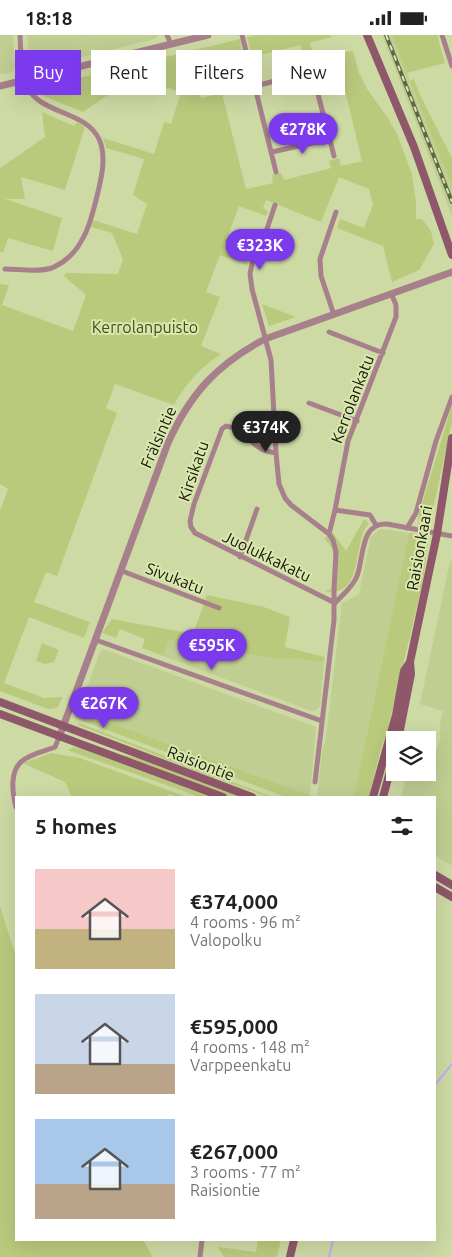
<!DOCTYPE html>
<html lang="en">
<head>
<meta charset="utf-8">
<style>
  :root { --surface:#fff; --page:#f2f2f2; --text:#222; --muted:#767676; --accent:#7c3aed }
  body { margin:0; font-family:Ubuntu,sans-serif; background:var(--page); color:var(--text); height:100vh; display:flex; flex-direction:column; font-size:19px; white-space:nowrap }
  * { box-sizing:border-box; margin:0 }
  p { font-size:16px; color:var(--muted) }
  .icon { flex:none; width:28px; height:28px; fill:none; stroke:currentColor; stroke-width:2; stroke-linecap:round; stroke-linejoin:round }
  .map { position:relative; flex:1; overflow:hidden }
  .details { position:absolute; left:15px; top:761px; width:421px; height:445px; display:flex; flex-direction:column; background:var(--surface); border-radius:0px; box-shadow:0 5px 20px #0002 }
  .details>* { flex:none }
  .guide { position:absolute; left:15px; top:15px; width:422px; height:45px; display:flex; gap:10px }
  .buttons { position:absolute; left:386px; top:696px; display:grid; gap:10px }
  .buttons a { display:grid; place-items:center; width:50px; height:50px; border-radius:0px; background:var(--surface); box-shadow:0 5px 20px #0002; font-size:25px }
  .price { position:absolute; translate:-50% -42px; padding:0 11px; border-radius:18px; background:var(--accent); color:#fff; font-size:16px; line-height:32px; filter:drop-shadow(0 1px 2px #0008) }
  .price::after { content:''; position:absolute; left:50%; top:30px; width:15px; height:11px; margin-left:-8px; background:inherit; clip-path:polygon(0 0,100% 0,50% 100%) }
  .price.selected { background:#222; color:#fff }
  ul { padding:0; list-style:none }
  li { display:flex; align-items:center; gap:15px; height:125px; padding:0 20px }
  li span { display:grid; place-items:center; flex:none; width:140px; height:100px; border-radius:0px; color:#555 }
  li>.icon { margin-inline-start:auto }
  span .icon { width:60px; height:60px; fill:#fffc; stroke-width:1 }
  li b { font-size:21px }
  h2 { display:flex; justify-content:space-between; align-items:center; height:60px; padding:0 20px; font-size:21px }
  .tag { padding:0 18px; border-radius:0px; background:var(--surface); box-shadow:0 5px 20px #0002; font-size:18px; line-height:45px }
  .tag.selected { background:var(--accent); color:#fff }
  .status { display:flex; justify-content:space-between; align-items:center; height:35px; padding:0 25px; background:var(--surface); direction:ltr }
  .status svg { height:14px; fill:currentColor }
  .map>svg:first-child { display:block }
  .built { fill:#c1ce92 }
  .green { fill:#baca7d }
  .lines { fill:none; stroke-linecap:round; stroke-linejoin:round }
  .stream { stroke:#c3aaf9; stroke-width:2 }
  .minor { stroke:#a7808c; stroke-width:5 }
  .tertiary { stroke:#a7808c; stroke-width:7 }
  .secondary { stroke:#8e576a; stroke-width:8 }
  .rail-casing { stroke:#5f6644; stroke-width:4 }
  .rail { stroke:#dbe7b1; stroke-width:2; stroke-dasharray:5.5; stroke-linecap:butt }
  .labels { text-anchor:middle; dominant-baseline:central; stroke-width:4; stroke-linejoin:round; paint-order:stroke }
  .park-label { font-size:16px; fill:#454f0f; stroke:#dbe7b1 }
  .street-label { font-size:16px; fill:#141804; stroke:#dbe7b1 }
</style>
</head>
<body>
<div class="status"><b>18:18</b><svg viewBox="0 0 49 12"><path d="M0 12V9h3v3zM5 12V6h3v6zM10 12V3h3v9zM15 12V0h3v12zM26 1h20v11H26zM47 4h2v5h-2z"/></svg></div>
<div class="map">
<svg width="452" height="1222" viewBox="0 0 452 1222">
  <rect width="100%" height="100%" fill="#cedaa4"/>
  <path class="built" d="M0 0H13L15 30 14 35 10 38 0 39Z
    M27 0H158L155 4 38 33 33 32 30 27Z
    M382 0H392L452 152V181Z
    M381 494 409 498 354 761 352 762H317L323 709H325L342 568 359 559 371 501Z
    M452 524V831L435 820V762H401L407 738H428V722L437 714 441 701 439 700 441 691 439 690 443 676 420 669 450 526Z
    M169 604 283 625 284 623 324 627 320 671 316 675 311 676 163 621Z
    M103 614 316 692 310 761 95 682 81 669 100 617Z"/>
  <path class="green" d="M255 0H329L332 2 310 8 312 16 303 18 300 10 253 22 247 2Z
    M392 0H437L445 28 407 38Z
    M240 4 243 24 194 37 201 63 222 58 246 154 273 148 272 140 281 138 284 145 331 133 329 126 339 123 341 131 362 126 336 18 353 16 359 38 367 54 388 83 397 99 412 139 416 167V184H422L431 196 434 209 419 235 392 247 383 211 337 193 340 184 364 193 373 170 369 154 339 142 321 187 266 165 263 173 268 177 266 181 239 171 224 211 251 221 247 230 220 220 206 257 220 262 201 311 221 319C200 333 186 348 174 370L115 349 106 373 117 378 57 541 46 537 34 567 90 587 84 603 29 582 4 648 44 663 63 662 57 673 48 674 0 656V476L8 454 0 449V249L9 250 2 270 73 296 86 260 64 241 66 238 118 239 123 224 112 198 91 192 93 185 137 199 147 169 133 160 144 124 106 113 103 103 154 119 164 87 171 89 181 57 134 42 83 77 41 60 38 53Z
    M414 44 420 60 452 123V152L410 46Z
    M42 77 74 91 77 87 85 92 65 155 21 142 25 164H5L62 183 53 216 8 203 3 218 0 217V133L45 102Z
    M262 269 296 282 269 291Z
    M452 370V387L430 488 426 491 419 490 418 482Z
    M364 484 369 488C351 509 366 561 325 557L331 554 333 550 334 524 332 513 324 503 333 498 346 516Z
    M409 498 425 500 428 506 423 546 386 702 382 709 369 762H352L354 761Z
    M207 560 264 572 290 582 285 612 325 622 324 627 284 623 283 625 169 605 163 621 142 613 145 604 120 594 116 603 102 598 112 584 193 599Z
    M42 608 59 615 54 627 45 629 36 626Z
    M81 669 95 682 314 762H286L75 683Z
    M79 688 272 762H270C205 741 142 714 78 690Z
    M74 712 85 715 211 762H200L67 715Z
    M52 718 80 723 187 762H178L169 759 166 762H72L65 747 23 728Z
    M124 720 137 723 243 762H234L124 721Z
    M0 871 14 916H16V1205H143L153 1222H0Z
    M258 1205H281L277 1222H224L218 1212 256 1217Z"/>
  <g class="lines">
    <path class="stream" d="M435 1050 452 1029
      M329 1222 333 1205"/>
    <path class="minor" d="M167 0 171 9
      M242 0 276 137
      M442 0 452 31
      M308 19 312 36
      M256 51 312 36 334 121
      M272 117 330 104
      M275 170 267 194 253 224 250 239 252 254 271 325 276 418 279 449 285 463 291 470 329 499
      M5 234C18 234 43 238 54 232 67 226 77 215 83 203 91 190 103 141 103 126 103 119 102 110 99 104 84 73 35 81 24 45 20 33 21 13 20 0
      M334 280 321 241 320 224 336 177
      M329 297 383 318
      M309 368 357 386
      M276 418C269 417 262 415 257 411 246 403 241 393 226 391L222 394 194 469 190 486 191 492 195 498 335 568C342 560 353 552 357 541 364 523 360 487 387 489L452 501
      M335 475 370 480 376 490
      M407 493 416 478 436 406 452 362
      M240 522 257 474
      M122 536 219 573
      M96 605 322 686
      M315 747 334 585V554L336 517 333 505 329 499 335 475 348 406 396 282V270L391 258
      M16 772C12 757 9 733 25 724 34 718 45 716 55 712L60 700
      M200 1222 202 1205"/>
    <path class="tertiary" d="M0 51 208 0
      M60 700 168 408C190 359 217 329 265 304L452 237"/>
    <path class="secondary" d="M367 0 414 112 452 220
      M0 667 252 762
      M0 679 223 762
      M398 705 411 639 410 627 437 499 452 403
      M373 762 396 680 404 636 410 627
      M383 762 395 718
      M435 840 452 850
      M435 852 452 862
      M290 1222 294 1205"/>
    <g class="rail-casing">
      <path id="rail" d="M386 0 452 167"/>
    </g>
    <use href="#rail" class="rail"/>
  </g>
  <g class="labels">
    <g class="park-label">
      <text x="145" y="292">Kerrolanpuisto</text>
    </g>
    <g class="street-label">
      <text transform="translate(352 364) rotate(-69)">Kerrolankatu</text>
      <text transform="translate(158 402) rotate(-66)">Frälsintie</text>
      <text transform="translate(193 436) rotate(-71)">Kirsikatu</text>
      <text transform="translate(419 513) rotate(-80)">Raisionkaari</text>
      <text transform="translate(267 521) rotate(26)">Juolukkakatu</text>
      <text transform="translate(175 543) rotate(21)">Sivukatu</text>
      <text transform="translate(201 728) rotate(21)">Raisiontie</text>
    </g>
  </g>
</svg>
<div class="buttons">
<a><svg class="icon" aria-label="layers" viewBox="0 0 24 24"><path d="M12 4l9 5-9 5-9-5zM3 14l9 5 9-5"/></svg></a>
</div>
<b class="price" style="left:303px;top:120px">€278K</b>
<b class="price" style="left:260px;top:236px">€323K</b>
<b class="price selected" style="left:266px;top:418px">€374K</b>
<b class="price" style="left:212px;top:636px">€595K</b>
<b class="price" style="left:104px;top:694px">€267K</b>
<div class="guide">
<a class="tag selected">Buy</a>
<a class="tag">Rent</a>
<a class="tag">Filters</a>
<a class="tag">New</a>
</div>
<section class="details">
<h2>5 homes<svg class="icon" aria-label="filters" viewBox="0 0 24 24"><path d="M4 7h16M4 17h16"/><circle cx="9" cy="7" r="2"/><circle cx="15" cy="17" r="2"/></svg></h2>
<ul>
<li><span style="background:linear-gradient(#f6c9c9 60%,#c2b280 0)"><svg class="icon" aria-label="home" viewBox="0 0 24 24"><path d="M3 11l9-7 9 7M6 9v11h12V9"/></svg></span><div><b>€374,000</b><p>4 rooms · 96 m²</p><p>Valopolku</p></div></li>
<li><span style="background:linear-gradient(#c9d6e8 70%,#b9a48a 0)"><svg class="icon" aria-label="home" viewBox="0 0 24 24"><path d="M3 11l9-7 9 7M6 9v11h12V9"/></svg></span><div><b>€595,000</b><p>4 rooms · 148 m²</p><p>Varppeenkatu</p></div></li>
<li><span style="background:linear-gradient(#a9c7e8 65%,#b9a48a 0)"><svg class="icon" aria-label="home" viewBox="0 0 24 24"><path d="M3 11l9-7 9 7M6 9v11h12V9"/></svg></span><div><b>€267,000</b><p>3 rooms · 77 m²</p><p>Raisiontie</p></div></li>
</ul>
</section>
</div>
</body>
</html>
